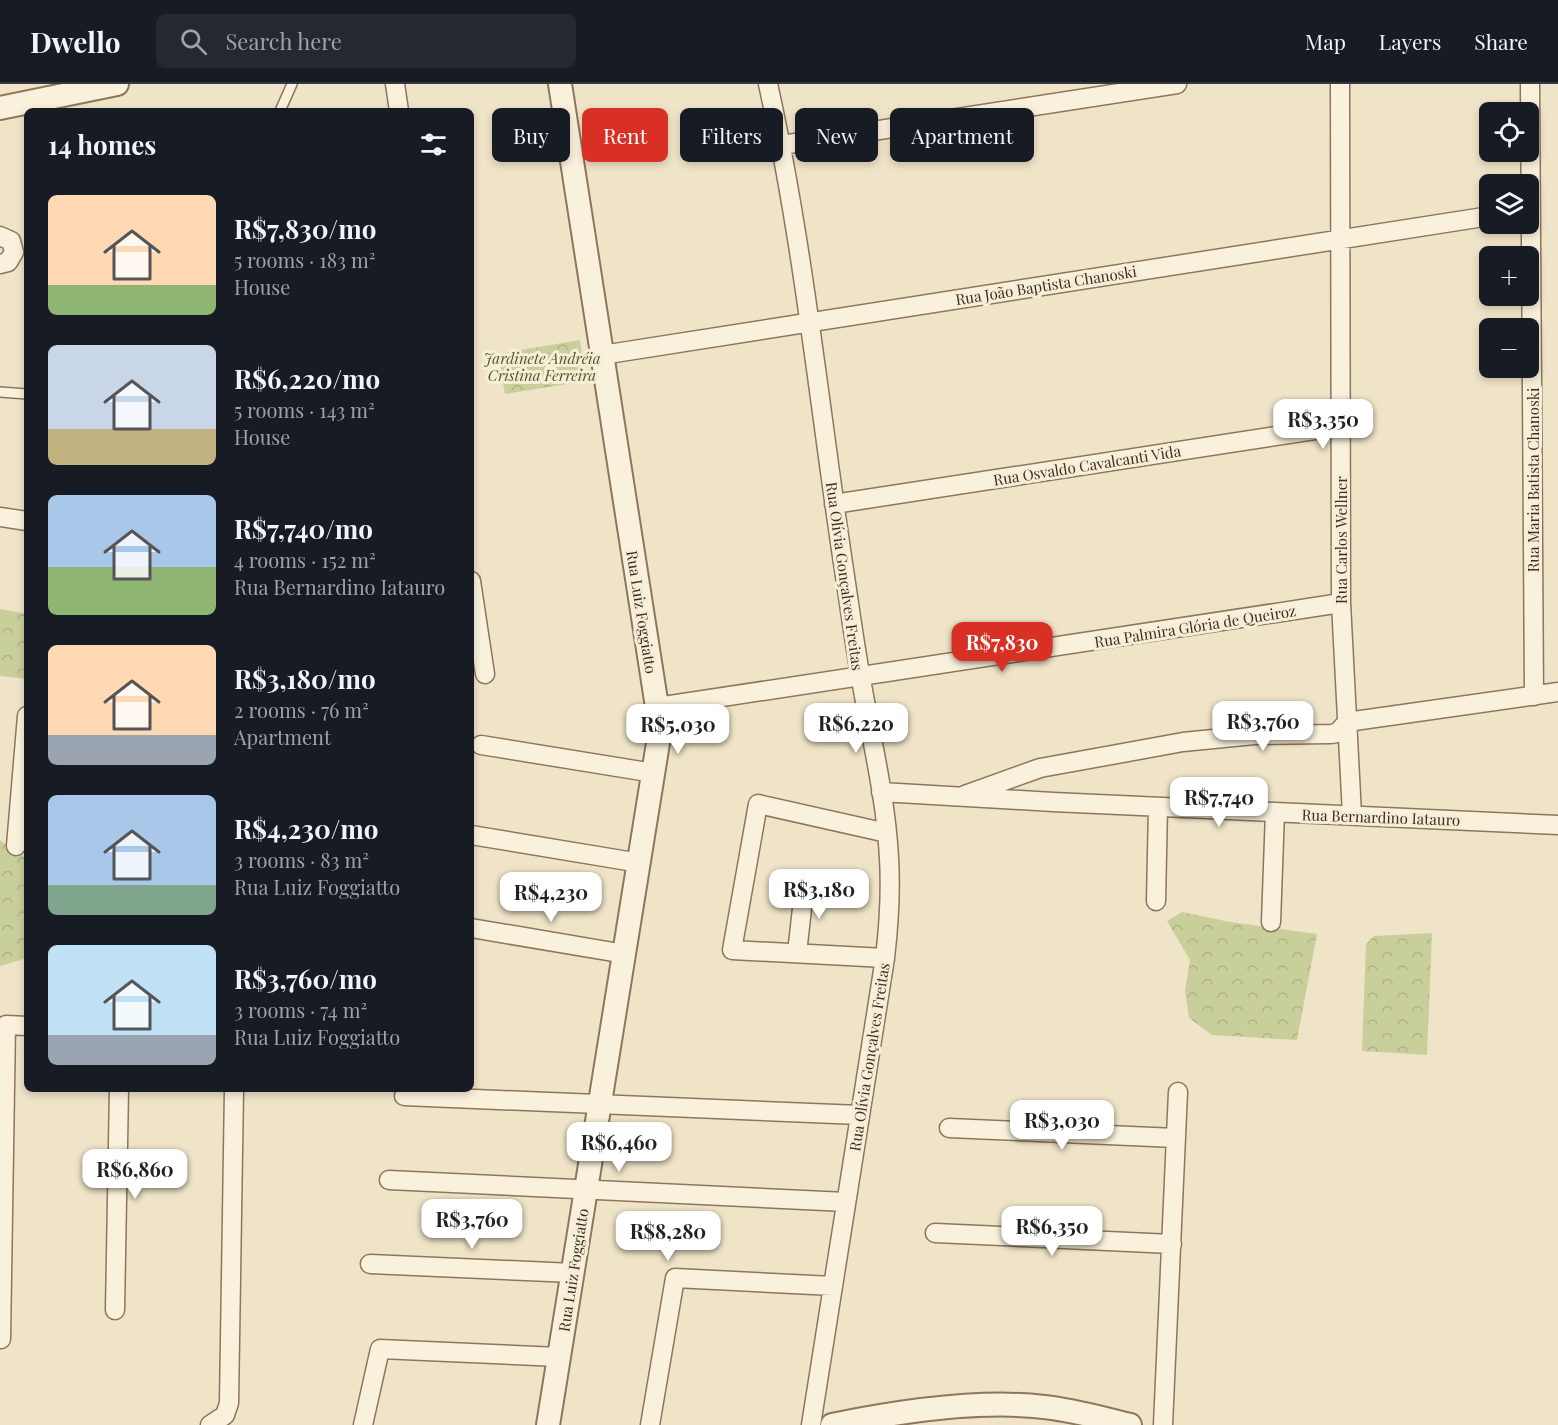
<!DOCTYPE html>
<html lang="en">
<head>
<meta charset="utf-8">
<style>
  :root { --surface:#171b24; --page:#242831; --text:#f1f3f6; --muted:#9ea1a6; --line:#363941; --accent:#d93025 }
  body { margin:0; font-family:"Playfair Display",serif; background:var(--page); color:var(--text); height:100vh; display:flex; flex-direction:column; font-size:22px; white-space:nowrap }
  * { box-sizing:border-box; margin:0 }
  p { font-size:20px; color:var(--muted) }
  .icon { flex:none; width:33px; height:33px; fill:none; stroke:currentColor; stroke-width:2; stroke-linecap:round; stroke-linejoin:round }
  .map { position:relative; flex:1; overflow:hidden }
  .panel { position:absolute; left:24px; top:24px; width:450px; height:984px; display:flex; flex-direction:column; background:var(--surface); border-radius:9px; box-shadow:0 3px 9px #0003 }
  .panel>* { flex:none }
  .banner { position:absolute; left:492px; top:24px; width:570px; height:54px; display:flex; gap:12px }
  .controls { position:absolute; left:1479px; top:18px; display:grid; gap:12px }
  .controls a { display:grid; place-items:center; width:60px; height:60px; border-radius:9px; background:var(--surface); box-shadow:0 3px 9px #0003; font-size:30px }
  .price { position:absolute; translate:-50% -51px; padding:0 14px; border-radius:12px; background:#fff; color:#222; font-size:20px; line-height:39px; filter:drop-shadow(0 2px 3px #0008) }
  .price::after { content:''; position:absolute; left:50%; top:36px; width:18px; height:14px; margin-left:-9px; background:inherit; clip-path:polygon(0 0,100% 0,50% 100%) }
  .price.selected { background:var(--accent); color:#fff }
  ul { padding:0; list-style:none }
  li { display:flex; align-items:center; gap:18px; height:150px; padding:0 24px }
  li span { display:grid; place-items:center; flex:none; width:168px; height:120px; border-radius:9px; color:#555 }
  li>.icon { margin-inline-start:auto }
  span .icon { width:72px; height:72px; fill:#fffc; stroke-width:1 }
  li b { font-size:26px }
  h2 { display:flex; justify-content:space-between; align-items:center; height:72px; padding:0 24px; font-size:26px }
  .chip { padding:0 21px; border-radius:9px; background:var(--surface); box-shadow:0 3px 9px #0003; font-size:21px; line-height:54px }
  .chip.selected { background:var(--accent); color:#fff }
  header { display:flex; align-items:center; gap:36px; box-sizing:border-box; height:84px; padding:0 30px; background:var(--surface); border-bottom:2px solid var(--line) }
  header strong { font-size:28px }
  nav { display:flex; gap:33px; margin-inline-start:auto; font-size:21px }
  .search { width:420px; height:54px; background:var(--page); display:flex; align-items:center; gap:15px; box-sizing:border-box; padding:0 21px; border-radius:9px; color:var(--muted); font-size:22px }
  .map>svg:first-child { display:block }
  .forest { fill:url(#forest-crowns) }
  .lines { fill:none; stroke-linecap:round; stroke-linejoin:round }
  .service-casing { stroke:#8d765c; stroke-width:12 }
  .minor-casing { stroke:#8d765c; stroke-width:21 }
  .tertiary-casing { stroke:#8d765c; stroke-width:26 }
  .service { stroke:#faf1dc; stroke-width:9 }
  .minor { stroke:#faf1dc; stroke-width:18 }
  .tertiary { stroke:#faf1dc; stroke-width:22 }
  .labels { text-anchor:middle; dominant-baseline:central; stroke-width:6; stroke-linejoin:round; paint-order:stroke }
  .street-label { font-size:15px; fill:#3d2e20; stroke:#f7eed8 }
  .park-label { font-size:15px; font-style:italic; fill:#4d5a26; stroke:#f7eed8 }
</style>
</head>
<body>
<header>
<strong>Dwello</strong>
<div class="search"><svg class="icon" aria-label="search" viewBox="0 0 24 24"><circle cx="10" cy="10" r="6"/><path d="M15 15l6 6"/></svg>Search here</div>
<nav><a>Map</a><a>Layers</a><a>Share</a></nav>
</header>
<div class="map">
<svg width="1558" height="1341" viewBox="0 0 1558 1341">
  <defs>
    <pattern id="forest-crowns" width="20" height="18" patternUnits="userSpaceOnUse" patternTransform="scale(1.5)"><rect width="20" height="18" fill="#c9cf9b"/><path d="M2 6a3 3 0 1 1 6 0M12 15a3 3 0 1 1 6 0" fill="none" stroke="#aeb285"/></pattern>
  </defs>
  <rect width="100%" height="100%" fill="#f0e4c8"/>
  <path class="forest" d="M580 256 586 297 505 310 498 270Z
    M0 525 27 530V595L0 592Z
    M0 756 27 775V874L0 882Z
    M1182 828 1230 838 1317 850 1297 956 1212 951 1189 934 1185 907 1190 876 1167 837Z
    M1432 849 1427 971 1362 967 1366 860 1374 852Z"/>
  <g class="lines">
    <g class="service-casing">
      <path id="service" d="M280 27 292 0
        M0 308 27 310"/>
    </g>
    <g class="minor-casing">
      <path id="minor" d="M395 0 399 27
        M768 0C803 158 819 319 843 479 849 518 854 557 861 595 871 654 886 714 889 774 891 808 889 840 885 874L811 1341
        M1340 0 1341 519 1352 731
        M1530 0 1534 612
        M782 61 1177 0
        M0 152 11 157 14 168 8 178 0 180
        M602 271 1490 132
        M834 420 1341 342
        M0 433 27 437
        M471 497 485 590
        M657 623 1341 519
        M481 661 654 689
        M881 708 1053 718 1558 741
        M965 711 1040 684 1183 658 1254 651 1331 650 1337 649 1347 638 1558 608
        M471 751 640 779
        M16 762 27 632
        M1156 817 1158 723
        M1271 838 1275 728
        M471 844 625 870
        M797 869 805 798
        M885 874 732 866 758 720 887 749
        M404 1012 860 1031
        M949 1044 1176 1054
        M389 1096 846 1118
        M935 1149 1172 1160
        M370 1180 573 1189
        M115 1226 119 1005
        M1 1255 6 941 27 942
        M210 1341 225 1331 229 1319 234 1005
        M363 1341 380 1265 559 1273
        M650 1341 675 1194 833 1202
        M1163 1341 1178 1008"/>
    </g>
    <g class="tertiary-casing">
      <path id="tertiary" d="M0 24 117 0
        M548 1341 659 653 657 623 560 0
        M832 1341C896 1328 978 1315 1044 1323 1073 1326 1101 1334 1130 1341"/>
    </g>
    <use href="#service" class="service"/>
    <use href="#minor" class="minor"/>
    <use href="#tertiary" class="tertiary"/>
  </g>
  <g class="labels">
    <g class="street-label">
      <text transform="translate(1046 201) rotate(-9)">Rua João Baptista Chanoski</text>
      <text transform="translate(1087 381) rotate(-9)">Rua Osvaldo Cavalcanti Vida</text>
      <text transform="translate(1533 396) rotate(-90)">Rua Maria Batista Chanoski</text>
      <text transform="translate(1341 456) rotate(-90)">Rua Carlos Wellner</text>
      <text transform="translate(845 492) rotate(82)">Rua Olívia Gonçalves Freitas</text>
      <text transform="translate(642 528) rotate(81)">Rua Luiz Foggiatto</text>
      <text transform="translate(1195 542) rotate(-9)">Rua Palmira Glória de Queiroz</text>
      <text transform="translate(1381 733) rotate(2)">Rua Bernardino Iatauro</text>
      <text transform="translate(869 973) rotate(-81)">Rua Olívia Gonçalves Freitas</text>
      <text transform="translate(573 1186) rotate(-81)">Rua Luiz Foggiatto</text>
    </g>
    <g class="park-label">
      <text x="542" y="274">Jardinete Andréia<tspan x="542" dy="17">Cristina Ferreira</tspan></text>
    </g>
  </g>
</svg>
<div class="controls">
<a><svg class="icon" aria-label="locate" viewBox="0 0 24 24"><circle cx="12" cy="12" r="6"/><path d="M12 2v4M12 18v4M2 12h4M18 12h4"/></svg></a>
<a><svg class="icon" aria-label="layers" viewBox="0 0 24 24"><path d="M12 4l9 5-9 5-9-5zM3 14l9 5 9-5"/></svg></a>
<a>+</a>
<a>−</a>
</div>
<b class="price" style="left:1323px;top:366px">R$3,350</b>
<b class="price selected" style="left:1002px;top:589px">R$7,830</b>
<b class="price" style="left:1263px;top:668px">R$3,760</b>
<b class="price" style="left:856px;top:670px">R$6,220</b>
<b class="price" style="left:678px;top:671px">R$5,030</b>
<b class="price" style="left:1219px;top:744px">R$7,740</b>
<b class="price" style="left:819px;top:836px">R$3,180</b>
<b class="price" style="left:551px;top:839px">R$4,230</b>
<b class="price" style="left:1062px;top:1067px">R$3,030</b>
<b class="price" style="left:619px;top:1089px">R$6,460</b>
<b class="price" style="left:135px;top:1116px">R$6,860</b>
<b class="price" style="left:472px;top:1166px">R$3,760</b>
<b class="price" style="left:1052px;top:1173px">R$6,350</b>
<b class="price" style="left:668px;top:1178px">R$8,280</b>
<div class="banner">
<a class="chip">Buy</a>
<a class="chip selected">Rent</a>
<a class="chip">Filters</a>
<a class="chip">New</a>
<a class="chip">Apartment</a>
</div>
<section class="panel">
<h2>14 homes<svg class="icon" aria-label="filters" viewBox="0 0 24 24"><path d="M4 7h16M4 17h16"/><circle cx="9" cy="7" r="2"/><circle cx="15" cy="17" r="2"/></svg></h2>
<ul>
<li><span style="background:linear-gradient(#ffd9b3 75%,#8fb573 0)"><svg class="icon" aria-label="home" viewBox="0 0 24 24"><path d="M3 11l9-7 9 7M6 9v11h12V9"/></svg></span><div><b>R$7,830/mo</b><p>5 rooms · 183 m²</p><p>House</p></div></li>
<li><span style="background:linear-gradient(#c9d6e8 70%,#c2b280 0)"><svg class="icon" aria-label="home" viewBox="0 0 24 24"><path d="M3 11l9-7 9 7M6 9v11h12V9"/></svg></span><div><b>R$6,220/mo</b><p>5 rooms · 143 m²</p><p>House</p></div></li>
<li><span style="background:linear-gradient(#a9c7e8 60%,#8fb573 0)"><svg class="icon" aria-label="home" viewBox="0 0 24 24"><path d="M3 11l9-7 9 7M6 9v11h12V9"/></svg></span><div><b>R$7,740/mo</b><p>4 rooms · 152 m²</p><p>Rua Bernardino Iatauro</p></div></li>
<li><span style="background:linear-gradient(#ffd9b3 75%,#9aa5b1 0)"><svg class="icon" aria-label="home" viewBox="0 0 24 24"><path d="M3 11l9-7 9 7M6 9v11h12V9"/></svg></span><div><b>R$3,180/mo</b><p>2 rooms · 76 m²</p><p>Apartment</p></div></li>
<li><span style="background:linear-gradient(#a9c7e8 75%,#7fa58c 0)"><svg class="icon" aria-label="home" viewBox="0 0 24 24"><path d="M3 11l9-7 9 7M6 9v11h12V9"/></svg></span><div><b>R$4,230/mo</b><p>3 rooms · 83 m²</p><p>Rua Luiz Foggiatto</p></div></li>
<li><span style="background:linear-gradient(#bfe0f5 75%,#9aa5b1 0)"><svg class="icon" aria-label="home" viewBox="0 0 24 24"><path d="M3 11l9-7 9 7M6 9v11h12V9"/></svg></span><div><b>R$3,760/mo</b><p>3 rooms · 74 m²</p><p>Rua Luiz Foggiatto</p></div></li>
</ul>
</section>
</div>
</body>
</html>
